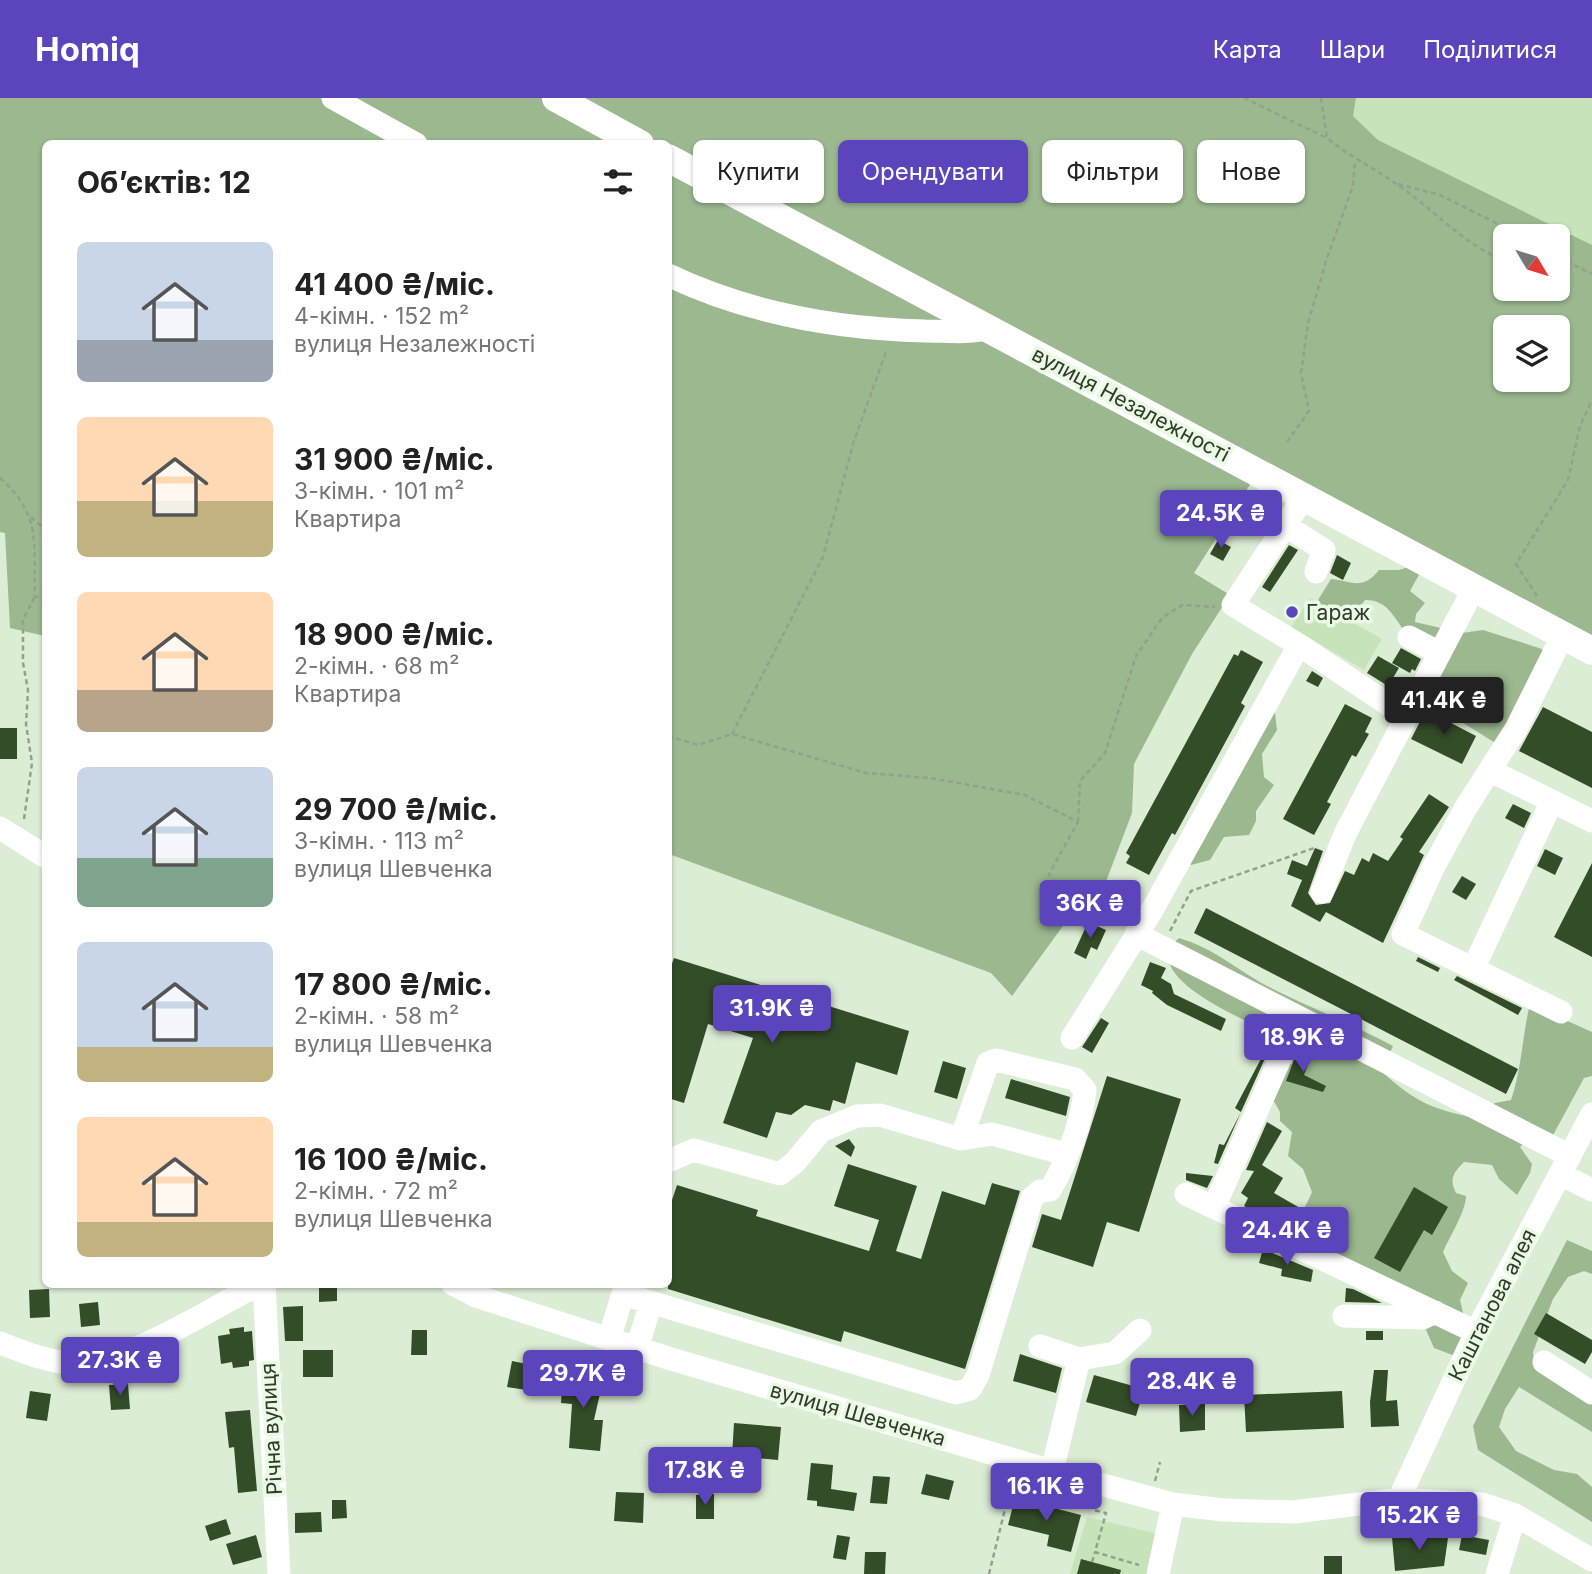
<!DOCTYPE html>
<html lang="uk">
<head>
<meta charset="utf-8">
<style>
  :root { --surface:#fff; --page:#f6f6f6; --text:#222; --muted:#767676; --accent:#5b44bc }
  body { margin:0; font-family:Inter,sans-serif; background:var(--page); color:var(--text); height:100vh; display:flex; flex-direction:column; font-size:26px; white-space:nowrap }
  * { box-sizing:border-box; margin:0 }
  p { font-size:23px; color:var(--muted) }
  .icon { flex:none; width:38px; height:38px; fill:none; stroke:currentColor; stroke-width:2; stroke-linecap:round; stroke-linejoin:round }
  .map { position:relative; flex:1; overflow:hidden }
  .panel { position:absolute; left:42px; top:42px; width:630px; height:1148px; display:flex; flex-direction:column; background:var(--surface); border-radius:10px; box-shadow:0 2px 5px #0004 }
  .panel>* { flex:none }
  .guide { position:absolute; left:693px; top:42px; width:665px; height:63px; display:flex; gap:14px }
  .needle { width:46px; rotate:128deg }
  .buttons { position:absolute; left:1493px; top:126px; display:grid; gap:14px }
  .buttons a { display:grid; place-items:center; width:77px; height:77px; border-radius:10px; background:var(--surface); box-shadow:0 2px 5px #0004; font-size:35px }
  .price { position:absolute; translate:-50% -60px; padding:0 16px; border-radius:7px; background:var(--accent); color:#fff; font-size:23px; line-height:46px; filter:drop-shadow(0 2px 4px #0008) }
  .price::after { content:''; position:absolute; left:50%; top:42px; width:21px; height:16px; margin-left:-10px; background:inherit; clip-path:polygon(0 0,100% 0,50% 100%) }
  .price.active { background:#222; color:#fff }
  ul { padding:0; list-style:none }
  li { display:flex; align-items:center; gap:21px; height:175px; padding:0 35px }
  li span { display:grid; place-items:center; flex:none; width:196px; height:140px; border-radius:10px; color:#555 }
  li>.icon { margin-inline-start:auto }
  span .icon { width:84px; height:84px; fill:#fffc; stroke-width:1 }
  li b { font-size:30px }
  h2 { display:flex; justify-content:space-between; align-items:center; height:84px; padding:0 35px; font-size:30px }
  .pill { padding:0 24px; border-radius:10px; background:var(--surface); box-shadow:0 2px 5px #0004; font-size:24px; line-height:63px }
  .pill.active { background:var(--accent); color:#fff }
  header { display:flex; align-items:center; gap:42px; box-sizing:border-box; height:98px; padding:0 35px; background:var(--accent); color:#fff }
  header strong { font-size:33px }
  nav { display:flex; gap:38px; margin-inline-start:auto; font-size:24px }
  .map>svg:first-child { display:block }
  .green { fill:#c6e3ba }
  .forest { fill:#9bb88f; fill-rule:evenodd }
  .building { fill:#344d29 }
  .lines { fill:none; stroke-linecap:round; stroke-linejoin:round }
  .path { stroke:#93a08e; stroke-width:2.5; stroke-dasharray:5 3.5; stroke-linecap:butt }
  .minor { stroke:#fff; stroke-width:23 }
  .major { stroke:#fff; stroke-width:28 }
  .poi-dot { fill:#5b44bc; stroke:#e9fbe2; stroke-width:2.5 }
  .labels { text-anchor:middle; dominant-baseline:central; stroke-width:7; stroke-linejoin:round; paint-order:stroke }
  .street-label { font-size:21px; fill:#32392f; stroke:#e9fbe2 }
  .poi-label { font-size:21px; fill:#32392f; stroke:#e9fbe2; text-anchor:start }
</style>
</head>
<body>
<header>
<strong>Homiq</strong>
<nav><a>Карта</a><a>Шари</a><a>Поділитися</a></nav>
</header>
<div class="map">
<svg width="1592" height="1476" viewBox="0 0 1592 1476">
  <rect width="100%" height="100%" fill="#dcedd5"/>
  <path class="green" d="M1356 0H1592V147L1378 42 1353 18Z
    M1310 500 1382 541 1364 572 1291 529Z
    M1087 1419 1158 1436 1150 1476H1070Z"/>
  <path class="forest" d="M0 0H1356L1353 18 1378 42 1592 147V537L1263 366 1194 475 1230 497 1192 556 1134 666 1132 715 1096 810 1068 821 1012 898 991 875 669 756 668 46H46L45 538 10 530 5 435 0 434ZM1505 138H1558V191H1505ZM1505 229H1558V282H1505Z
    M1408 469 1420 475 1410 493 1425 505 1416 516 1415 524 1462 535 1483 532 1542 551 1544 559 1497 646 1431 605 1428 593 1441 567C1430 557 1418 547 1407 536 1394 521 1389 502 1365 502L1351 521 1336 525 1322 512 1318 502 1331 481C1352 483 1362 493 1379 472H1399Z
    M1260 608 1275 615 1277 632 1262 656 1264 679 1274 687 1256 713V723L1249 737 1224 739 1210 762 1191 767 1187 761Z
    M1179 840C1217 851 1240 875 1275 892 1314 911 1354 927 1393 948L1381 973C1412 1001 1431 1012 1473 1019L1495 1005 1511 1002C1522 971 1522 938 1530 906L1592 934V978L1584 980 1552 1039 1534 1035 1520 1049 1532 1066 1530 1075 1517 1097 1499 1081 1492 1067 1464 1064C1453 1075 1449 1081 1456 1095L1466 1098C1466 1113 1450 1138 1443 1154L1452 1173 1468 1185 1460 1202 1467 1231 1455 1258 1434 1250 1423 1225 1293 1144C1294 1124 1305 1112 1312 1094L1303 1071 1288 1058 1292 1034 1280 1023V1014L1271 998 1282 964 1292 966 1296 952C1289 947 1281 941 1274 937 1252 924 1133 878 1179 840Z
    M1567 1142 1592 1153V1176L1584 1173 1568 1179 1553 1201 1533 1254 1534 1263 1580 1296 1592 1281V1334L1519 1289 1505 1311 1499 1329 1516 1353 1554 1372 1577 1376 1592 1389V1424L1478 1352 1473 1328Z"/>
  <path class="building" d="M1256 407 1271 416 1261 434 1246 425Z
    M1218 442 1231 449 1223 463 1210 456Z
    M1289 447 1298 452 1270 494 1262 489Z
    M1337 457 1351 465 1343 482 1330 475Z
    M1401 550 1421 561 1415 573 1412 571 1410 575 1392 565Z
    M1241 552 1263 564 1241 605 1245 608 1175 737 1172 735 1149 777 1126 765 1130 758 1126 755 1234 556 1238 558Z
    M1378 558 1399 570 1388 588 1367 575Z
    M1312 573 1323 580 1318 589 1306 583Z
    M1345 606 1372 620 1365 634 1369 636 1356 659 1352 657 1327 704 1331 706 1314 737 1283 721Z
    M1543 609 1592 634V690L1519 653Z
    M1426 612 1476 638 1462 666 1411 641Z
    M0 630H17V661H0Z
    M1429 696 1449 709 1419 754 1424 757 1383 845 1326 814 1320 824 1291 808 1302 782 1287 776 1292 762 1307 768 1315 750 1323 753 1308 795 1316 807 1330 805 1345 773 1354 777 1362 760 1369 764 1373 755 1388 763 1403 741 1400 739Z
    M1513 706 1531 715 1524 730 1505 720Z
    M1545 751 1563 760 1555 777 1537 768Z
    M1592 765V859L1554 839Z
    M1462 778 1476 786 1466 802 1452 794Z
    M1206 810 1518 971 1506 996 1194 835Z
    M1088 824 1106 832 1097 852 1091 849 1086 861 1074 855Z
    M1418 859 1440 870 1438 874 1416 863Z
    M674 860 909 933 897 977 856 964 845 1006 833 1002 830 1013 805 1007 791 1017 776 1014 767 1040 723 1025 753 940 708 926 684 1005 668 1000V877Z
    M1150 864 1166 870 1161 880 1171 886 1174 896 1226 921 1221 933 1167 907 1152 895 1153 893 1141 887Z
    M1457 878 1522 910 1518 917 1454 882Z
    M1101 920 1109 925 1092 955 1082 949Z
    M1297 954 1311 959 1304 977 1326 988 1323 994 1286 983Z
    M1264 955 1267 956 1241 1014 1235 1010Z
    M943 963 966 970 957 1001 934 994Z
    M1107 978 1181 1001 1139 1134 1107 1124 1093 1169 1032 1149 1042 1116 1061 1122Z
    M1011 981 1070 999 1066 1018 1005 1000Z
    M1241 1014 1218 1066 1214 1065 1219 1046 1224 1047Z
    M1267 1024 1282 1033 1262 1067 1283 1080 1274 1095 1300 1110 1291 1125 1274 1115 1270 1121 1244 1108 1248 1100 1241 1095 1254 1073 1246 1072Z
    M849 1041 855 1049 851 1059 835 1048Z
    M848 1066 917 1088 896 1153 921 1161 942 1093 985 1107 992 1085 1020 1093 965 1271 844 1233 841 1244 668 1191V1114L677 1087 758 1112 756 1118 869 1153 879 1122 834 1108Z
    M1186 1075 1213 1078 1207 1090 1186 1082Z
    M1414 1089 1448 1109 1432 1137 1424 1132 1400 1174 1374 1160Z
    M1263 1151 1313 1172 1311 1184 1281 1178 1282 1171 1259 1165Z
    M319 1186H337V1203L319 1204Z
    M1346 1190 1353 1191 1382 1205 1345 1204Z
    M49 1191 50 1219 30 1220 29 1192Z
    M98 1204 100 1227 81 1229 79 1206Z
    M303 1208V1243H285L283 1209Z
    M1546 1215 1592 1242V1254L1585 1266 1534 1236Z
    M244 1229V1234L252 1233 254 1262 249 1263V1268L233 1270 232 1264 221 1266 218 1238 230 1236 229 1231Z
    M412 1232H427V1257H411Z
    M1366 1233H1383V1242H1366Z
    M303 1252H333V1279H303Z
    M1020 1256 1062 1270 1056 1295 1013 1283Z
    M512 1263 532 1267 527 1292 507 1289Z
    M1374 1272H1388L1386 1303 1397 1302 1399 1328 1371 1329 1370 1304Z
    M563 1275 604 1278 594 1322H603L600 1353 569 1350 572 1306 561 1305Z
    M1094 1277 1144 1291 1136 1318 1086 1304Z
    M128 1286 130 1311 111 1312 109 1287Z
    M30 1293 51 1296 47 1323 26 1320Z
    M1342 1293 1344 1330 1246 1334 1244 1297Z
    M1205 1306V1332L1180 1334 1179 1307Z
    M250 1312 257 1393 238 1395 234 1349 229 1350 225 1314Z
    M734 1325 781 1329 778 1362 732 1358Z
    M811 1365 833 1367 831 1391 857 1395 854 1413 817 1408V1403L807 1402Z
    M926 1376 954 1383 949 1402 921 1396Z
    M873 1378 890 1379 887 1406 870 1405Z
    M616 1394 644 1395 643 1425 614 1423Z
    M714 1396V1421H696V1397Z
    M1015 1400 1081 1417 1071 1454 1047 1448 1049 1437 1008 1427Z
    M332 1402H346L347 1420 332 1421Z
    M321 1414 322 1434 295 1435V1415Z
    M226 1421 231 1436 210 1443 205 1428Z
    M1422 1436 1448 1440 1444 1468 1395 1473 1392 1439Z
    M256 1437 262 1459 233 1467 226 1446Z
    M837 1437 850 1439 846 1462 833 1460Z
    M1462 1437 1489 1442 1486 1457 1459 1452Z
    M865 1454H886L885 1476H864Z
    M1324 1458H1342V1476H1324Z
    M1081 1461 1121 1472 1120 1476H1077Z"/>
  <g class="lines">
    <path class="path" d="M1244 0 1327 40
      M1321 0 1327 40C1349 58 1372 69 1395 85 1433 110 1462 146 1505 163
      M1398 86 1440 97 1522 138
      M1558 158 1567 164
      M1558 165 1568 164 1592 176
      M1287 344 1309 313 1301 275 1308 225 1327 160 1353 88 1355 63
      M0 380C43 418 33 447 35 498L46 504
      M31 419 46 432
      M1537 498 1516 466 1568 382 1580 328 1592 302
      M732 636 823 459 853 346 887 251
      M668 638 698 647 732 636 866 675 930 680 1025 697 1078 724 1049 776 1059 794 1075 796 1091 783 1134 805
      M24 721 32 665 26 626 28 592 23 565V522L35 498
      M1078 724 1080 683 1105 655 1136 558 1162 520 1182 507 1215 509
      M1170 833 1191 793 1317 749
      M1155 1383 1160 1364
      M1095 1406 1093 1412 1106 1415 1095 1454 1139 1467
      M1092 1464 1095 1454
      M989 1476 1012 1383"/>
    <path class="minor" d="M333 0 416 46
      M668 177C748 215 837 231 925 233 947 233 968 236 989 230
      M1304 399 1233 507 1299 547 1407 619
      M1286 428 1324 452 1316 474
      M1409 539 1440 555
      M1491 673 1592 723
      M0 730 46 759
      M1322 794 1345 736 1474 490
      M1136 836 1570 1058
      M1473 871 1552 703
      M1561 914 1403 836 1433 770 1465 711 1516 631 1563 537
      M1072 940 1151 814 1299 547
      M668 1063 694 1052 780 1076 795 1064 821 1033 857 1018 880 1017 961 1041 992 1036 1066 1056
      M1560 1076 1592 1092
      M1186 1096 1476 1234
      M1215 1107 1284 952
      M264 1186 279 1476
      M453 1186 476 1198 671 1261 1052 1373 1173 1406 1223 1412 1294 1414 1399 1401 1482 1406 1515 1417 1592 1462
      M623 1196 956 1295 970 1291 978 1277 1032 1100 1040 1093 1050 1092C1067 1064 1082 1024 1085 992L1075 981 996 962 988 965 961 1041
      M1344 1218 1423 1220 1435 1214
      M609 1241 626 1186
      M0 1245C23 1254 53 1266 78 1265 133 1262 209 1212 259 1186
      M1040 1248 1079 1261 1052 1373
      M637 1250 651 1205
      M1079 1261 1115 1255 1140 1232
      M1544 1264 1592 1295
      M1399 1401 1476 1234 1592 1016
      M1158 1476 1173 1406
      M1497 1476 1515 1417"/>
    <path class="major" d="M556 0 640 46
      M668 60 1592 553"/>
  </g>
  <circle class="poi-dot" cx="1292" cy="514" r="7"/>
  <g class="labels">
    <g class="street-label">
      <text transform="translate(1131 306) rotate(28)">вулиця Незалежності</text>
      <text transform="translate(1492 1207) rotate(-63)">Каштанова алея</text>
      <text transform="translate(858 1316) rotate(16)">вулиця Шевченка</text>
      <text transform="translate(271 1331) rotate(-93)">Річна вулиця</text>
    </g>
    <g class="poi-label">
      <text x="1306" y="514">Гараж</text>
    </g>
  </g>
</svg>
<div class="buttons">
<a><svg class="needle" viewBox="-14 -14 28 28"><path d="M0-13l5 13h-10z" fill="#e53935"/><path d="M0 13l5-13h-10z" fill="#767676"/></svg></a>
<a><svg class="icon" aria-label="layers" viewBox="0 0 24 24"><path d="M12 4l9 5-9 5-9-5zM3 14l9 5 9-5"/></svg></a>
</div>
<b class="price" style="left:1221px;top:452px">24.5K ₴</b>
<b class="price active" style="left:1444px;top:639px">41.4K ₴</b>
<b class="price" style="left:1090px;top:842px">36K ₴</b>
<b class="price" style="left:772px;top:947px">31.9K ₴</b>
<b class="price" style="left:1303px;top:976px">18.9K ₴</b>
<b class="price" style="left:1287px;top:1169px">24.4K ₴</b>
<b class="price" style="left:120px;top:1299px">27.3K ₴</b>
<b class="price" style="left:583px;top:1312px">29.7K ₴</b>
<b class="price" style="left:1192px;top:1320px">28.4K ₴</b>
<b class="price" style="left:705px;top:1409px">17.8K ₴</b>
<b class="price" style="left:1046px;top:1425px">16.1K ₴</b>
<b class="price" style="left:1419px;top:1454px">15.2K ₴</b>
<div class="guide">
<a class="pill">Купити</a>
<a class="pill active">Орендувати</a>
<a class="pill">Фільтри</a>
<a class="pill">Нове</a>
</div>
<section class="panel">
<h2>Об’єктів: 12<svg class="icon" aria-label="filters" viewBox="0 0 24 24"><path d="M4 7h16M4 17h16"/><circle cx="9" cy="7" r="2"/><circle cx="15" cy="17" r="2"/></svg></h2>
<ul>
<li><span style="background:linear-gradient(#c9d6e8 70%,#9aa5b1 0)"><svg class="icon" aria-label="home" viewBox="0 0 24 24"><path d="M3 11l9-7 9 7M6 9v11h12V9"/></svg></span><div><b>41 400 ₴/міс.</b><p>4-кімн. · 152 m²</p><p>вулиця Незалежності</p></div></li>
<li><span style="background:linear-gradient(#ffd9b3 60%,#c2b280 0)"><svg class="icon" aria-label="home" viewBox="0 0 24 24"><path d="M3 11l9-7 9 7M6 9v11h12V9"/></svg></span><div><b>31 900 ₴/міс.</b><p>3-кімн. · 101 m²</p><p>Квартира</p></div></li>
<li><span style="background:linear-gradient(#ffd9b3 70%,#b9a48a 0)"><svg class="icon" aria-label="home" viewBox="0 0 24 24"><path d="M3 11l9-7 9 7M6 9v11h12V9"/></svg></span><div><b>18 900 ₴/міс.</b><p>2-кімн. · 68 m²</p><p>Квартира</p></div></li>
<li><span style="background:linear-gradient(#c9d6e8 65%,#7fa58c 0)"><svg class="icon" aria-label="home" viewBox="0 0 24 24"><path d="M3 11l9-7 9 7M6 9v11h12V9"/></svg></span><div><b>29 700 ₴/міс.</b><p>3-кімн. · 113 m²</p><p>вулиця Шевченка</p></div></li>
<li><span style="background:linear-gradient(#c9d6e8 75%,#c2b280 0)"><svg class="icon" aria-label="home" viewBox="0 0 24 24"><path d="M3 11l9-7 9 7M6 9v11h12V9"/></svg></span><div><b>17 800 ₴/міс.</b><p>2-кімн. · 58 m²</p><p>вулиця Шевченка</p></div></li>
<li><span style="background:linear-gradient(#ffd9b3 75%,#c2b280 0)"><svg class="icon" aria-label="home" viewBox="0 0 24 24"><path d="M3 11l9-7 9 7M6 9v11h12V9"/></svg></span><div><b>16 100 ₴/міс.</b><p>2-кімн. · 72 m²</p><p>вулиця Шевченка</p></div></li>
</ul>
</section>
</div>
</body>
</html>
